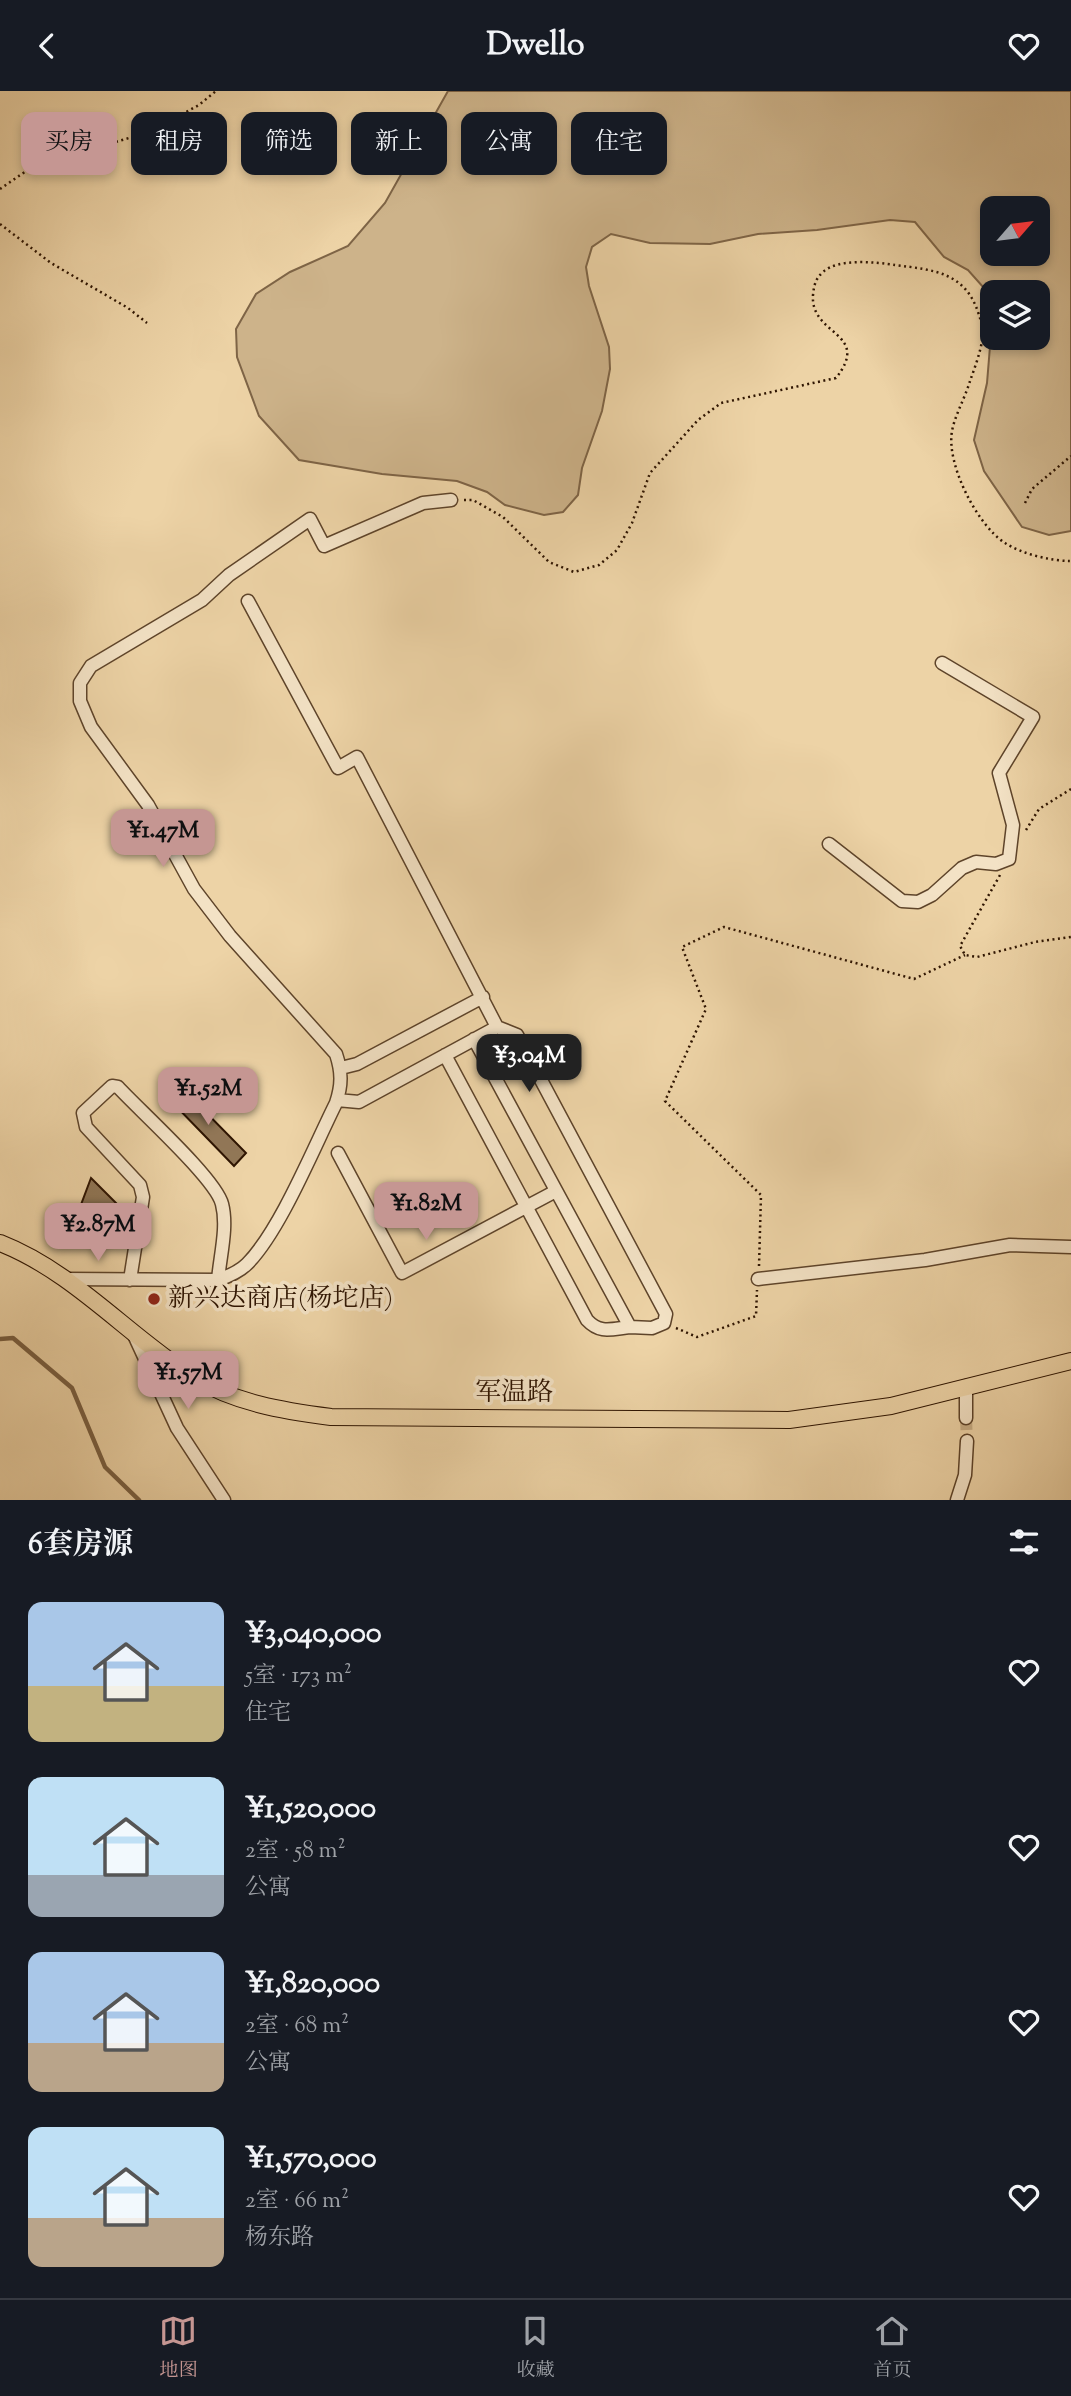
<!DOCTYPE html>
<html lang="zh">
<head>
<meta charset="utf-8">
<style>
  :root { --surface:#171b24; --page:#242831; --text:#f1f3f6; --muted:#9ea1a6; --line:#363941; --accent:#c59692 }
  body { margin:0; font-family:"Sorts Mill Goudy","Noto Serif SC",serif; background:var(--page); color:var(--text); height:100vh; display:flex; flex-direction:column; font-size:26px; white-space:nowrap }
  * { box-sizing:border-box; margin:0 }
  p { font-size:23px; color:var(--muted) }
  .icon { flex:none; width:38px; height:38px; fill:none; stroke:currentColor; stroke-width:2; stroke-linecap:round; stroke-linejoin:round }
  .map { position:relative; height:1409px; overflow:hidden }
  .drawer { display:flex; flex-direction:column; background:var(--surface); flex:1 }
  .drawer>* { flex:none }
  .hud { position:absolute; left:21px; top:21px; width:700px; height:63px; display:flex; gap:14px }
  .needle { width:46px; rotate:62deg }
  .tools { position:absolute; left:980px; top:105px; display:grid; gap:14px }
  .tools a { display:grid; place-items:center; width:70px; height:70px; border-radius:14px; background:var(--surface); box-shadow:0 4px 10px #0003; font-size:35px }
  .price { position:absolute; translate:-50% -60px; padding:0 16px; border-radius:14px; background:var(--accent); color:#111; font-size:23px; line-height:46px; filter:drop-shadow(0 2px 4px #0008) }
  .price::after { content:''; position:absolute; left:50%; top:42px; width:21px; height:16px; margin-left:-10px; background:inherit; clip-path:polygon(0 0,100% 0,50% 100%) }
  .price.selected { background:#222; color:#fff }
  ul { padding:0; list-style:none }
  li { display:flex; align-items:center; gap:21px; height:175px; padding:0 28px }
  li span { display:grid; place-items:center; flex:none; width:196px; height:140px; border-radius:14px; color:#555 }
  li>.icon { margin-inline-start:auto }
  span .icon { width:84px; height:84px; fill:#fffc; stroke-width:1 }
  li b { font-size:30px }
  h2 { display:flex; justify-content:space-between; align-items:center; height:84px; padding:0 28px; font-size:30px }
  .tag { padding:0 24px; border-radius:14px; background:var(--surface); box-shadow:0 4px 10px #0003; font-size:24px; line-height:63px }
  .tag.selected { background:var(--accent); color:#111 }
  header { display:flex; justify-content:space-between; align-items:center; height:91px; padding:0 28px; background:var(--surface); font-size:32px; font-weight:700 }
  .dock { display:flex; justify-content:space-around; align-items:center; height:98px; border-top:2px solid var(--line); background:var(--surface); font-size:19px; color:var(--muted) }
  .dock a { display:grid; justify-items:center; gap:4px }
  .dock .selected { color:var(--accent) }
  .map>svg:first-child { display:block }
  .green { fill:#cdb38a; stroke:#7e6446; stroke-width:2; fill-rule:evenodd }
  .lines { fill:none; stroke-linecap:round; stroke-linejoin:round }
  .stream { stroke:#7a6042; stroke-width:4.5 }
  .building { fill:#917757; stroke:#2e1401; stroke-width:2 }
  .minor-tunnel { stroke:#c7ad85; stroke-width:12; stroke-dasharray:12 6; stroke-linecap:butt }
  .minor-casing { stroke:#5e442a; stroke-width:15 }
  .major-casing { stroke:#2e1401; stroke-width:18 }
  .path { stroke:#2e1401; stroke-width:2.5; stroke-dasharray:2 3.5; stroke-linecap:butt }
  .minor { stroke:#f3e2c5; stroke-width:12 }
  .major { stroke:#edd3a6; stroke-width:16 }
  .poi-dot { fill:#8f2418; stroke:#f3e2c5; stroke-width:2.5 }
  .labels { text-anchor:middle; dominant-baseline:central; stroke-width:7; stroke-linejoin:round; paint-order:stroke }
  .poi-label { font-size:26px; fill:#2e1401; stroke:#f3e2c5; text-anchor:start }
  .street-label { font-size:26px; fill:#2e1401; stroke:#f3e2c5 }
</style>
</head>
<body>
<header><svg class="icon" aria-label="back" viewBox="0 0 24 24"><path d="M15 5l-7 7 7 7"/></svg>Dwello<svg class="icon" aria-label="heart" viewBox="0 0 24 24"><path d="M12 20l-8-8c-3-5 5-10 8-4 3-6 11-1 8 4z"/></svg></header>
<div class="map">
<svg width="1071" height="1409" viewBox="0 0 1071 1409">
  <rect width="100%" height="100%" fill="#edd3a6"/>
  <filter id="stains"><feTurbulence type="fractalNoise" baseFrequency=".00286" numOctaves="4"/><feColorMatrix values="0 0 0 0 .2 0 0 0 0 .09 0 0 0 0 .02 0 0 0 .5 -.17"/></filter>
  <radialGradient id="worn" r=".72"><stop offset=".6" stop-color="#630" stop-opacity="0"/><stop offset="1" stop-color="#630" stop-opacity=".3"/></radialGradient>
  <path class="green" d="M448 0H1071V440L1049 444 1022 436 984 380 974 349 987 292 992 231 984 197 968 179 944 166 915 131 890 129 817 139 758 143 710 153 650 152 611 143 592 156 586 176 589 195 609 256 610 278 602 320 582 377 578 404 563 421 544 424 505 414 487 401 457 390 382 383 299 369 259 325 237 266 236 238 256 203 290 181 348 155 385 112ZM992 117H1038V163H992ZM992 201H1038V247H992Z"/>
  <g class="lines">
    <path class="stream" d="M0 1248 13 1247 72 1297 105 1376 139 1409"/>
  </g>
  <path class="building" d="M182 997 246 1062 234 1075 170 1009Z
    M91 1087 120 1116 113 1133 79 1119Z"/>
  <g class="lines">
    <path class="minor-tunnel" d="M966 1327 967 1350"/>
    <g class="minor-casing">
      <path id="minor" d="M248 510 338 677 357 666 497 936 517 944 666 1223 664 1232 652 1237 630 1236 474 948
        M829 753 902 810 918 811 932 804 962 777 976 771 996 773 1009 768 1013 734 999 682 1033 626 942 572
        M445 964 587 1229C600 1243 611 1238 630 1236
        M341 977 357 973 483 906
        M337 1009 359 1011 497 936
        M338 1062 402 1182 556 1100
        M65 1188 218 1189C229 1185 239 1181 247 1173 280 1140 314 1056 336 1012 342 994 342 981 336 963L230 845 194 798 148 714 91 636 80 610V592L91 575 202 509 229 484 310 428 324 455 423 412 451 409
        M758 1188 925 1169 1010 1154 1071 1156
        M130 1189 143 1106 140 1094 86 1036 83 1022 112 995 118 996C139 1019 216 1088 222 1113 228 1136 220 1165 218 1189
        M134 1244 177 1337 224 1409
        M966 1295V1327
        M957 1409 965 1384 967 1350"/>
    </g>
    <g class="major-casing">
      <path id="major" d="M0 1152C74 1181 127 1244 193 1286 234 1312 284 1320 331 1326L789 1329 891 1315 1071 1270"/>
    </g>
    <path class="path" d="M0 98 32 76 149 41 199 14 216 0
      M0 133 51 172 128 217 147 232
      M464 409H473L503 426 549 471 574 481 599 474 617 459 632 432 650 382 698 329 721 312 836 287C872 241 810 245 813 204 814 195 815 188 823 181 838 167 876 171 895 174 934 179 966 181 979 224 981 230 984 238 983 244 981 260 975 276 970 290 965 307 955 324 952 340 946 373 977 434 1005 452 1022 463 1051 470 1071 470
      M1025 412 1032 398 1071 365
      M1026 739 1039 718 1071 698
      M1000 784 960 855 965 864 977 866 1035 851 1071 846
      M759 1175 761 1104 665 1010 706 918 682 856 724 836 914 888 965 864
      M676 1237 697 1246 756 1225 757 1199"/>
    <use href="#minor" class="minor"/>
    <use href="#major" class="major"/>
  </g>
  <circle class="poi-dot" cx="154" cy="1208" r="7"/>
  <g class="labels">
    <g class="poi-label">
      <text x="168" y="1208">新兴达商店(杨坨店)</text>
    </g>
    <g class="street-label">
      <text x="514" y="1302">军温路</text>
    </g>
  </g>
  <rect width="100%" height="100%" filter="url(#stains)"/>
  <rect width="100%" height="100%" fill="url(#worn)"/>
</svg>
<div class="tools">
<a><svg class="needle" viewBox="-14 -14 28 28"><path d="M0-13l5 13h-10z" fill="#e53935"/><path d="M0 13l5-13h-10z" fill="#9ea1a6"/></svg></a>
<a><svg class="icon" aria-label="layers" viewBox="0 0 24 24"><path d="M12 4l9 5-9 5-9-5zM3 14l9 5 9-5"/></svg></a>
</div>
<b class="price" style="left:163px;top:778px">¥1.47M</b>
<b class="price selected" style="left:529px;top:1003px">¥3.04M</b>
<b class="price" style="left:208px;top:1036px">¥1.52M</b>
<b class="price" style="left:426px;top:1151px">¥1.82M</b>
<b class="price" style="left:98px;top:1172px">¥2.87M</b>
<b class="price" style="left:188px;top:1320px">¥1.57M</b>
<div class="hud">
<a class="tag selected">买房</a>
<a class="tag">租房</a>
<a class="tag">筛选</a>
<a class="tag">新上</a>
<a class="tag">公寓</a>
<a class="tag">住宅</a>
</div>
</div>
<section class="drawer">
<h2>6套房源<svg class="icon" aria-label="filters" viewBox="0 0 24 24"><path d="M4 7h16M4 17h16"/><circle cx="9" cy="7" r="2"/><circle cx="15" cy="17" r="2"/></svg></h2>
<ul>
<li><span style="background:linear-gradient(#a9c7e8 60%,#c2b280 0)"><svg class="icon" aria-label="home" viewBox="0 0 24 24"><path d="M3 11l9-7 9 7M6 9v11h12V9"/></svg></span><div><b>¥3,040,000</b><p>5室 · 173 m²</p><p>住宅</p></div><svg class="icon" aria-label="heart" viewBox="0 0 24 24"><path d="M12 20l-8-8c-3-5 5-10 8-4 3-6 11-1 8 4z"/></svg></li>
<li><span style="background:linear-gradient(#bfe0f5 70%,#9aa5b1 0)"><svg class="icon" aria-label="home" viewBox="0 0 24 24"><path d="M3 11l9-7 9 7M6 9v11h12V9"/></svg></span><div><b>¥1,520,000</b><p>2室 · 58 m²</p><p>公寓</p></div><svg class="icon" aria-label="heart" viewBox="0 0 24 24"><path d="M12 20l-8-8c-3-5 5-10 8-4 3-6 11-1 8 4z"/></svg></li>
<li><span style="background:linear-gradient(#a9c7e8 65%,#b9a48a 0)"><svg class="icon" aria-label="home" viewBox="0 0 24 24"><path d="M3 11l9-7 9 7M6 9v11h12V9"/></svg></span><div><b>¥1,820,000</b><p>2室 · 68 m²</p><p>公寓</p></div><svg class="icon" aria-label="heart" viewBox="0 0 24 24"><path d="M12 20l-8-8c-3-5 5-10 8-4 3-6 11-1 8 4z"/></svg></li>
<li><span style="background:linear-gradient(#bfe0f5 65%,#b9a48a 0)"><svg class="icon" aria-label="home" viewBox="0 0 24 24"><path d="M3 11l9-7 9 7M6 9v11h12V9"/></svg></span><div><b>¥1,570,000</b><p>2室 · 66 m²</p><p>杨东路</p></div><svg class="icon" aria-label="heart" viewBox="0 0 24 24"><path d="M12 20l-8-8c-3-5 5-10 8-4 3-6 11-1 8 4z"/></svg></li>
</ul>
</section>
<nav class="dock">
<a class="selected"><svg class="icon" aria-label="map" viewBox="0 0 24 24"><path d="M3 6l6-2 6 2 6-2v14l-6 2-6-2-6 2zM9 4v14M15 6v14"/></svg>地图</a>
<a><svg class="icon" aria-label="saved" viewBox="0 0 24 24"><path d="M7 4h10v16l-5-4-5 4z"/></svg>收藏</a>
<a><svg class="icon" aria-label="home" viewBox="0 0 24 24"><path d="M3 11l9-7 9 7M6 9v11h12V9"/></svg>首页</a>
</nav>
</body>
</html>
